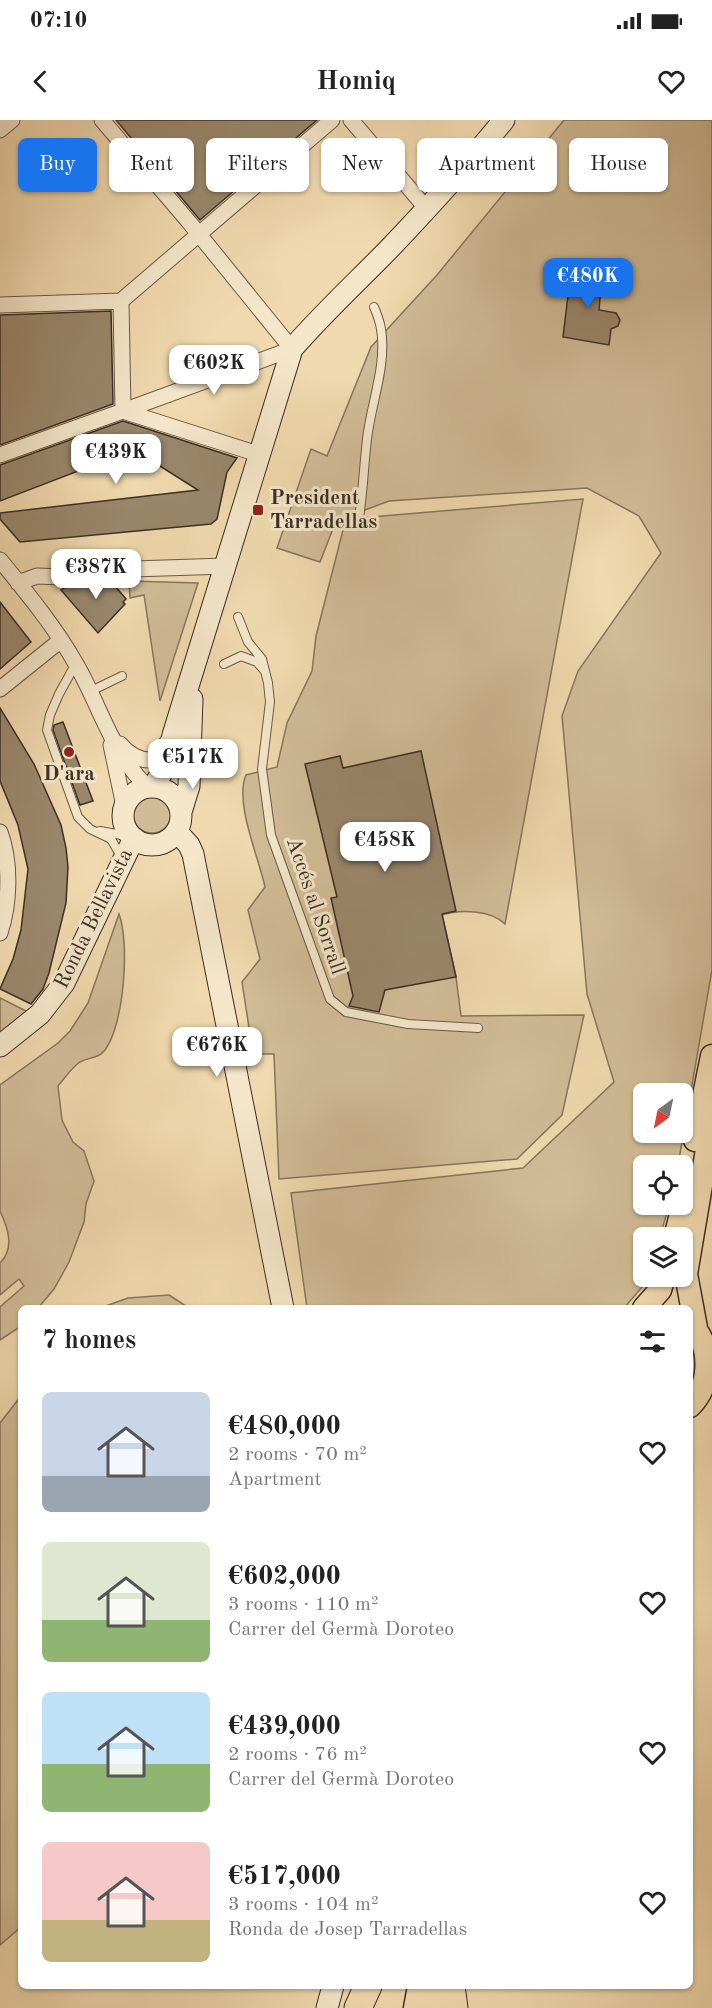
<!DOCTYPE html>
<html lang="en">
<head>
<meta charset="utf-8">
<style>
  :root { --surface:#fff; --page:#f6f6f6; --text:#222; --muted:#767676; --accent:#1a73e8 }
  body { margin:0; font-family:"Old Standard TT",serif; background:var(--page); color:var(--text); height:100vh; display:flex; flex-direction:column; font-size:22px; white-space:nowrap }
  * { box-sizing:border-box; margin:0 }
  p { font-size:20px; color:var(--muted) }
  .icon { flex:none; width:33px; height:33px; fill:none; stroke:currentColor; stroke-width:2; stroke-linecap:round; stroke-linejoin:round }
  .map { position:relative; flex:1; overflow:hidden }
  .details { position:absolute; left:18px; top:1185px; width:675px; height:684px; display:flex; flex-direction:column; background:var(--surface); border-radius:9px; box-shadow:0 2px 4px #0004 }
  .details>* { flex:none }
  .hud { position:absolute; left:18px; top:18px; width:676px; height:54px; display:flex; gap:12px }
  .needle { width:39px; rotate:213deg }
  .buttons { position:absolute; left:633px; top:963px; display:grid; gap:12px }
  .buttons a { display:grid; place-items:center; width:60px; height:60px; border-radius:9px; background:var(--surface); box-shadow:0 2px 4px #0004; font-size:30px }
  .price { position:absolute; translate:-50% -51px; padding:0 14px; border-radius:12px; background:#fff; color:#222; font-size:20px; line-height:39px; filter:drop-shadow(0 2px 3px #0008) }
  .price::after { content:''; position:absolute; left:50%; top:36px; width:18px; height:14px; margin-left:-9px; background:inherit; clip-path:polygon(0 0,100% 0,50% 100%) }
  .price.current { background:var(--accent); color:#fff }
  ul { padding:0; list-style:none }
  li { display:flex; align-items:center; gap:18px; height:150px; padding:0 24px }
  li span { display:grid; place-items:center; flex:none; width:168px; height:120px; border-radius:9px; color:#555 }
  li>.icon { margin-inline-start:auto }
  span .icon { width:72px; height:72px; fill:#fffc; stroke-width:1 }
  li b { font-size:26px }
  h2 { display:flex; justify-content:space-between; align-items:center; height:72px; padding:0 24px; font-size:26px }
  .pill { padding:0 21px; border-radius:9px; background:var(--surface); box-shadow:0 2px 4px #0004; font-size:21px; line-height:54px }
  .pill.current { background:var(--accent); color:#fff }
  .status { display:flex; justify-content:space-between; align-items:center; height:42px; padding:0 30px; background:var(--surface); direction:ltr }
  .status svg { height:16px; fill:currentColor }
  header { display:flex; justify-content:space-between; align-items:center; height:78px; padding:0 24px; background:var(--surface); font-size:27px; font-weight:700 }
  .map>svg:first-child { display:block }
  .green { fill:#d1bc97; stroke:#86755e; stroke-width:1.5; fill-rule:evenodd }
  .building { fill:#9a876c; stroke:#3c2e25; stroke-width:1.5 }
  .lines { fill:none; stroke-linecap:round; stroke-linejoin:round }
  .lane-casing { stroke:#695947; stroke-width:10 }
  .street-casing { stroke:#695947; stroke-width:17 }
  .secondary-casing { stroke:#3c2e25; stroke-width:23 }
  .primary-casing { stroke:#3c2e25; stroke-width:25 }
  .highway-casing { stroke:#3c2e25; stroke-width:29 }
  .lane { stroke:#f5e6ca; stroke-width:8 }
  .street { stroke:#f5e6ca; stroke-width:15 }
  .secondary { stroke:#f5e6ca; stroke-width:21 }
  .primary { stroke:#f0d9ae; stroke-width:22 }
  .highway { stroke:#f0d9ae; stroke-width:27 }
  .poi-dot { fill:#8f2418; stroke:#f5e6ca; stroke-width:2 }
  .labels { text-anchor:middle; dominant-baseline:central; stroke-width:6; stroke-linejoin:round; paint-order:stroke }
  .poi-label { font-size:21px; font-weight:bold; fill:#3c2e25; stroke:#f5e6ca; text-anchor:start }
  .street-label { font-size:21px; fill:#3c2e25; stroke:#f5e6ca }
</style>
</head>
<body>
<div class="status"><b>07:10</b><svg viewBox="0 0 49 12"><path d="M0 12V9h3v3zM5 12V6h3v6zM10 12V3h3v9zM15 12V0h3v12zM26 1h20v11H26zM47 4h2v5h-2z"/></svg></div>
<header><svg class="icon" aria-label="back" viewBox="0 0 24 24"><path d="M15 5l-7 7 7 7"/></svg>Homiq<svg class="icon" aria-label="heart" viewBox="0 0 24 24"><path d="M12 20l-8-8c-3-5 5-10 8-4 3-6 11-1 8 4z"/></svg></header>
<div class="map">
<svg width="712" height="1888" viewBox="0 0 712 1888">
  <rect width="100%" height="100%" fill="#f0d9ae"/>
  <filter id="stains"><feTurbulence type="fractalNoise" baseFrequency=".00333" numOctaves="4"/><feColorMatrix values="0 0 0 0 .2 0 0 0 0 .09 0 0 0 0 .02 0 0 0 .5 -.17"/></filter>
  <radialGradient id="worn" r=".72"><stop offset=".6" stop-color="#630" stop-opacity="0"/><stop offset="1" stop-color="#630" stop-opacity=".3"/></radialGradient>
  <path class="green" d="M564 0H712V850L678 1045 644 1046V1084L669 1085 660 1117 644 1118V1156L650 1157 649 1159 624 1188H307L291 1073 523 1048 614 962 587 874 562 596 578 551 661 433 639 396 587 368 389 381 336 401 320 442 277 428 311 329 327 336 371 227 437 155ZM644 974H682V1012H644Z
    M583 379 505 804C491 790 460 789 442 795L456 857 461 896 584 895 562 995 517 1039 279 1059 274 934H253L242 862 260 839 248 790 265 767C259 738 234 682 246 655L277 647 287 603 312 551 316 516 343 410 359 398Z
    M129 461 198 463 160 581 144 475 130 478Z
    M133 694a19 19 0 1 1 38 0a19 19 0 1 1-38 0Z
    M119 794C130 823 124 905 105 930 98 939 89 937 80 942 71 948 65 958 58 966L62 1000 73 1022 84 1031 94 1061 86 1084 84 1102 69 1142 54 1169 38 1188H21V1206L0 1220V1187L24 1166 19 1159 0 1175V1143C15 1128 8 1108 0 1091V965L58 923 70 911 88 883Z
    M0 878 28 892 0 915Z
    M169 1175 189 1188H100L128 1178Z
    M21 1276V1807L0 1825V1303Z"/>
  <path class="building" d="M116 0H317L200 100Z
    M578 145 589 147 602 156 599 190 616 193 620 200 618 206 611 209 609 225 563 217 571 151Z
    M111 191 113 284 0 325V195Z
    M123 301 237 338 227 352 217 399 211 404 20 422 0 399V393L198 370 152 341 146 346 131 334 124 342 117 336 0 381V345Z
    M104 453 126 479 123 482 125 484 98 513 61 470 72 463Z
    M0 482 31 522 0 549Z
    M0 588 34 644 61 705 66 728 68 747 66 783 49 853 43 869 31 884 0 869 13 839 21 810 28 749 18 705 0 661Z
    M63 602 93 681 80 685 53 610 54 605Z
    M421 631 456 791 442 794 456 857 385 870 379 892 349 886 353 876 331 778 337 777 305 644 340 636 343 648Z"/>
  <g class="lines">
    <g class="lane-casing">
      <path id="lane" d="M359 398C363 371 364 345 367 319 371 283 387 246 381 209 380 202 377 194 374 187
        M238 497 248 522 262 539 268 563 270 582 262 649 271 715 330 879 346 892 408 904 478 908
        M224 544 241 536 257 542 264 550
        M75 545 59 574 50 595 47 610 78 697 90 709 111 719 122 738
        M91 571 122 556
        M100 711 132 717"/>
    </g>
    <g class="street-casing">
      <path id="street" d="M102 0 189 102 292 229 123 291 121 181
        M351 0 426 88
        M0 10 12 0
        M121 181 332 0
        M0 185 121 181
        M0 335 123 291 258 334
        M0 440C27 473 55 507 76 544 100 585 112 635 148 667
        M18 463 37 456 62 457 88 447 110 442 133 449 226 446
        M0 569 61 520
        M120 624C129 635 139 641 153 640L168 621
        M111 625 124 686
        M0 712C11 742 10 783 0 813"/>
    </g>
    <g class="secondary-casing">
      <path id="secondary" d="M123 696a29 29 0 1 1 58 0a29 29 0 1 1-58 0Z
        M153 667 166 646 173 615 292 229C323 193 358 161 391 127 430 86 468 44 504 0
        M181 692 189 666 192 579
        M177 712 189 725 193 734 283 1188
        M0 926 40 894 64 863 134 718
        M327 1888 333 1866"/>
    </g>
    <g class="primary-casing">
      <path id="primary" d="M695 1020 712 936
        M675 1118 684 1082
        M644 1188 660 1170 664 1156
        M690 1203C712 1225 712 1264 690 1286
        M696 1208 686 1154 712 1000
        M415 1888 419 1866"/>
    </g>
    <g class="highway-casing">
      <path id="highway" d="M451 1866 454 1888
        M358 1888 368 1866
        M430 1888 434 1866"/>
    </g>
    <use href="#lane" class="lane"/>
    <use href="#street" class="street"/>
    <use href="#secondary" class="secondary"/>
    <use href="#primary" class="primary"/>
    <use href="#highway" class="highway"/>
  </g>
  <g class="poi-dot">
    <rect x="252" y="384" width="12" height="12" rx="3"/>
    <circle cx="69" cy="632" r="6"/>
  </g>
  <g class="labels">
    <g class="poi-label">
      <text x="270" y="378">President<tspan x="270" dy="24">Tarradellas</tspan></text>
      <text x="69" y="654" text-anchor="middle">D'ara</text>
    </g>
    <g class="street-label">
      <text transform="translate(315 786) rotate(71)">Accés al Sorrall</text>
      <text transform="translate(94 799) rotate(-64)">Ronda Bellavista</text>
    </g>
  </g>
  <rect width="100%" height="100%" filter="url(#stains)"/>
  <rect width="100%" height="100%" fill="url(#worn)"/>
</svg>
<div class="buttons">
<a><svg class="needle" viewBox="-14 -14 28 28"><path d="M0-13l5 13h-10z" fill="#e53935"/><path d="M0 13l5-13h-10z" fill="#767676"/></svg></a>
<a><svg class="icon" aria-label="locate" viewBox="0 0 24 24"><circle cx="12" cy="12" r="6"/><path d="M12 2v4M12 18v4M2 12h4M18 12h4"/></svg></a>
<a><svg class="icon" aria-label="layers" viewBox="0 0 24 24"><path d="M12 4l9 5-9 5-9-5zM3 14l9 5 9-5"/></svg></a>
</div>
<b class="price current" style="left:588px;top:189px">€480K</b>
<b class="price" style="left:214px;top:276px">€602K</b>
<b class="price" style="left:116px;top:365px">€439K</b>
<b class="price" style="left:96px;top:480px">€387K</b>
<b class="price" style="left:193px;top:670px">€517K</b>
<b class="price" style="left:385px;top:753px">€458K</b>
<b class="price" style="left:217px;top:958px">€676K</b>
<div class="hud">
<a class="pill current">Buy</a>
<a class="pill">Rent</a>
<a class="pill">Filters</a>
<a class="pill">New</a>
<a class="pill">Apartment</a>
<a class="pill">House</a>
</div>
<section class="details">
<h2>7 homes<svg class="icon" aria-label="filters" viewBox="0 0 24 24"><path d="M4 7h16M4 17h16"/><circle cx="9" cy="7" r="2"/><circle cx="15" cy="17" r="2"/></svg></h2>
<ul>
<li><span style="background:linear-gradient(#c9d6e8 70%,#9aa5b1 0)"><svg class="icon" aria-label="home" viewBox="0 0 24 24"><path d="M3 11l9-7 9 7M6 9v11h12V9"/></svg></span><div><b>€480,000</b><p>2 rooms · 70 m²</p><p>Apartment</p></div><svg class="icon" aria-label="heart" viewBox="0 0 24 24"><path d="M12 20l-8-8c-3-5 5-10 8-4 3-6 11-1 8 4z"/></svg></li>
<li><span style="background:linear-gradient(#dfe7d0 65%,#8fb573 0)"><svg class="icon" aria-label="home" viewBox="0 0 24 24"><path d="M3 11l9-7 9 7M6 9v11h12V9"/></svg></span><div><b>€602,000</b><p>3 rooms · 110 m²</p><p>Carrer del Germà Doroteo</p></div><svg class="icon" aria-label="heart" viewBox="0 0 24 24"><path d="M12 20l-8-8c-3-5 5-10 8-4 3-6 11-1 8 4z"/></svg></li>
<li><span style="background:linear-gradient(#bfe0f5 60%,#8fb573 0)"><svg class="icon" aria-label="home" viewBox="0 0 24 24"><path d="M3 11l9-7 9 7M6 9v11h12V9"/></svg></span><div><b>€439,000</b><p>2 rooms · 76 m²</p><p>Carrer del Germà Doroteo</p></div><svg class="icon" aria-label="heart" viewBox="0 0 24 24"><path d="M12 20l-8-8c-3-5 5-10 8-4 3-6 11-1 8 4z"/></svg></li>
<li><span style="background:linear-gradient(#f6c9c9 65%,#c2b280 0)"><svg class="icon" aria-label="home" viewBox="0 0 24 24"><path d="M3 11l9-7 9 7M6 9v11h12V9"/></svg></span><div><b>€517,000</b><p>3 rooms · 104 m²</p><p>Ronda de Josep Tarradellas</p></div><svg class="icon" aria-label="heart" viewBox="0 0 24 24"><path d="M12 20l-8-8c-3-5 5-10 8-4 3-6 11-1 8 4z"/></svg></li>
</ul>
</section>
</div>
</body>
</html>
